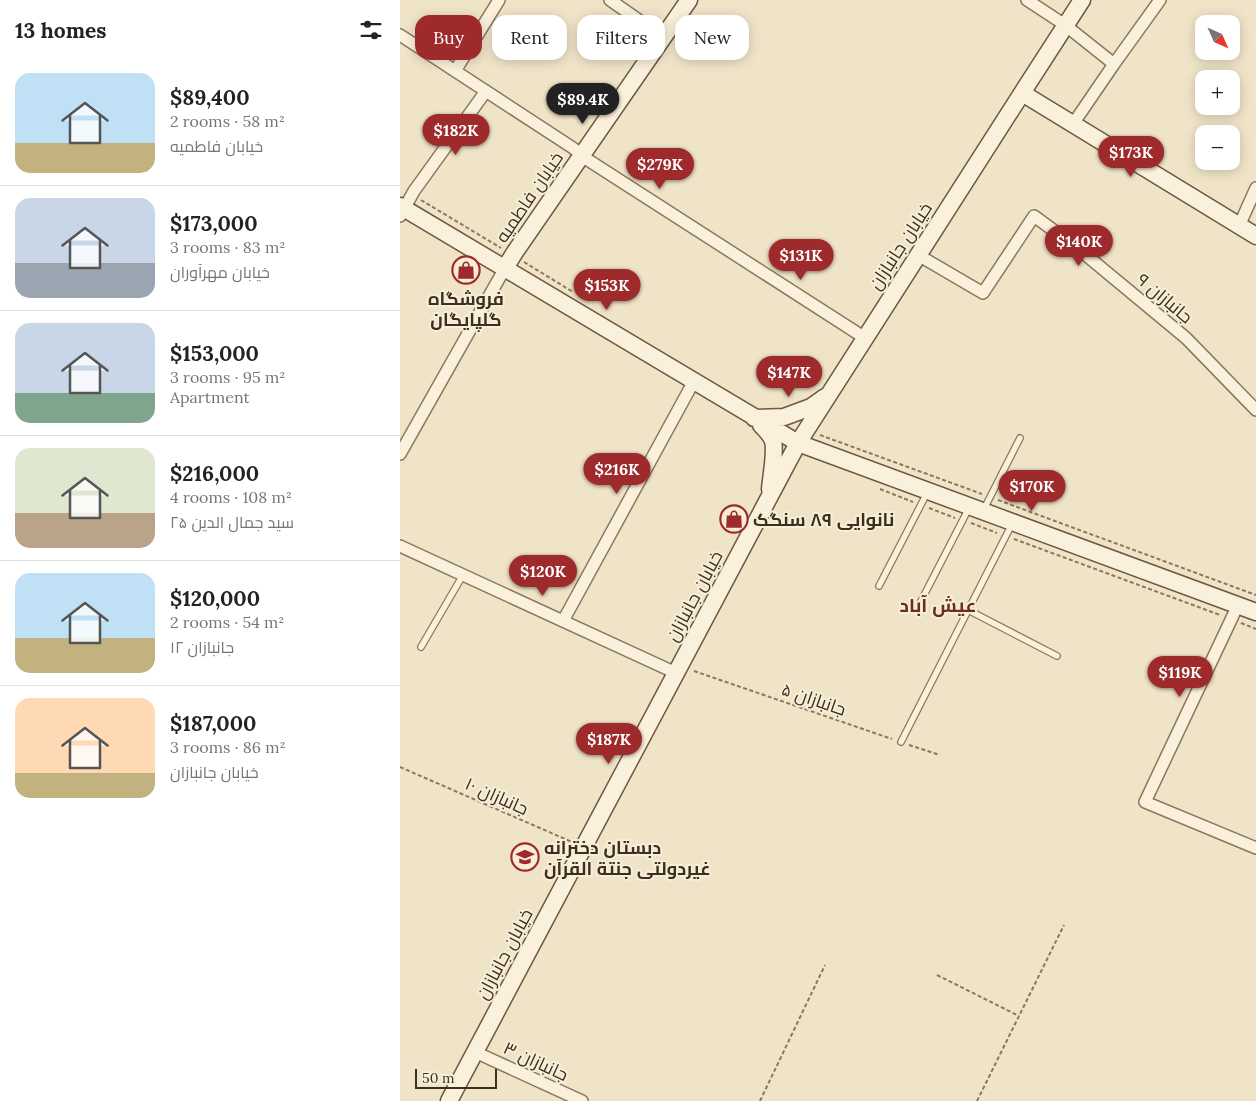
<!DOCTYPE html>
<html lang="en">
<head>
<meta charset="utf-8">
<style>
  :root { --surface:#fff; --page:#f2f2f2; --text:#222; --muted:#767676; --line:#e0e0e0; --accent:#9e2a2b }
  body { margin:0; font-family:Lora,Cairo,serif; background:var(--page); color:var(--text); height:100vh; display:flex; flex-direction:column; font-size:19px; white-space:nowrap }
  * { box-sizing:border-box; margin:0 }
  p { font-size:16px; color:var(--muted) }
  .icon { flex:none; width:28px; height:28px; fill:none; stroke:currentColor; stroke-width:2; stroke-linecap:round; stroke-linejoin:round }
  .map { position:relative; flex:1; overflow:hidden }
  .side { display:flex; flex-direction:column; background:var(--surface); width:400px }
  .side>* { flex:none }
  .banner { position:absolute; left:15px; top:15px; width:475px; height:45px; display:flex; gap:10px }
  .needle { width:32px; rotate:135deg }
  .tools { position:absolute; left:795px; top:15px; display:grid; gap:10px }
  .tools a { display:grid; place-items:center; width:45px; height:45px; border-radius:10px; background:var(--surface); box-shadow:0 2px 12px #0003; font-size:25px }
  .scale { position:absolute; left:15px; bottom:12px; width:82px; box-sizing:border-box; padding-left:5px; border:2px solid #3d2e20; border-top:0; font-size:14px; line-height:18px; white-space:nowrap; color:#3d2e20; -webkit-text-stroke:4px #f7eed8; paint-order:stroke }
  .price { position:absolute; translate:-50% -42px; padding:0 11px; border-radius:18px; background:var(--accent); color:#fff; font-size:16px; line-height:32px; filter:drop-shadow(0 1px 2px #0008) }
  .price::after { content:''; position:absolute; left:50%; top:30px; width:15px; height:11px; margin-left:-8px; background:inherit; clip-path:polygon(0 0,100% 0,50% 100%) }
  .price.current { background:#222; color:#fff }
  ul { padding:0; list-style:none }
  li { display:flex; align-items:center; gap:15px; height:125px; padding:0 15px }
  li+li { border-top:1px solid var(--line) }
  li span { display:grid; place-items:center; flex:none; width:140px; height:100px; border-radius:15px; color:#555 }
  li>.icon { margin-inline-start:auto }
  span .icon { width:60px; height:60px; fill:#fffc; stroke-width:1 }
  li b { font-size:21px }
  h2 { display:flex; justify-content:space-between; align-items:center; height:60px; padding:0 15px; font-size:21px }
  .tag { padding:0 18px; border-radius:15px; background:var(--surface); box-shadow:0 2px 12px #0003; font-size:18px; line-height:45px }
  .tag.current { background:var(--accent); color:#fff }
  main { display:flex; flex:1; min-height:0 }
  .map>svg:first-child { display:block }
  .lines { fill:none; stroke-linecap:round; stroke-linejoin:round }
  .lane-casing { stroke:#8d765c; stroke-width:8 }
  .street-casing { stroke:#8d765c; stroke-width:14 }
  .secondary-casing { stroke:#6f573f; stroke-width:19 }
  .path { stroke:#8d765c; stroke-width:2; stroke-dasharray:4 2.5; stroke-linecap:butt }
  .lane { stroke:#faf1dc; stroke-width:5.5 }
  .street { stroke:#faf1dc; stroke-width:11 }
  .secondary { stroke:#faf1dc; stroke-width:16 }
  .labels { text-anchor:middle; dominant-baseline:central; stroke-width:4; stroke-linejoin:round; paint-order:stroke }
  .street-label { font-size:18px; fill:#3d2e20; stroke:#f7eed8 }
  .poi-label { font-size:18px; font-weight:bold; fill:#3d2e20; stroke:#f7eed8; text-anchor:start }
  .neighbourhood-label { font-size:19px; font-weight:bold; fill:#6b2e1e; stroke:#f7eed8 }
</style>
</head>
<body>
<main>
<section class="side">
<h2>13 homes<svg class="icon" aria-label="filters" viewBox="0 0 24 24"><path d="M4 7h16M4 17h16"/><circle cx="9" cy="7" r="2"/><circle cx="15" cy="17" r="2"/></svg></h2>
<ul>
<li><span style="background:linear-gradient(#bfe0f5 70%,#c2b280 0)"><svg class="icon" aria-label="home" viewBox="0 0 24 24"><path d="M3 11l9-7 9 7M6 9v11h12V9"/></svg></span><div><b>$89,400</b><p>2 rooms · 58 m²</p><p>خیابان فاطمیه</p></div></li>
<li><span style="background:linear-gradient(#c9d6e8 65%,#9aa5b1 0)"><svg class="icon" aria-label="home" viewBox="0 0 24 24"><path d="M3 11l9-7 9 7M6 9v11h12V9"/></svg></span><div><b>$173,000</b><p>3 rooms · 83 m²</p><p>خیابان مهرآوران</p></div></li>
<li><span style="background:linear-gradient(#c9d6e8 70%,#7fa58c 0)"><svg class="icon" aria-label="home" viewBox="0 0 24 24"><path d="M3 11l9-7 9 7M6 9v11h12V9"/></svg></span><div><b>$153,000</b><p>3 rooms · 95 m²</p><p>Apartment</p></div></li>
<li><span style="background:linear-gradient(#dfe7d0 65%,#b9a48a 0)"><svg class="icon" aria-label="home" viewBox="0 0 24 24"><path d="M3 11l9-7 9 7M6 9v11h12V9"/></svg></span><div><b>$216,000</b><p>4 rooms · 108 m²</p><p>سید جمال الدین ۲۵</p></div></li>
<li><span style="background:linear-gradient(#bfe0f5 65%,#c2b280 0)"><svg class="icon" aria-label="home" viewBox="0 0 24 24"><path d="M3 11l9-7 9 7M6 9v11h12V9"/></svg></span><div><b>$120,000</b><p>2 rooms · 54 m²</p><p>جانبازان ۱۲</p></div></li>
<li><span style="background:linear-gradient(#ffd9b3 75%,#c2b280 0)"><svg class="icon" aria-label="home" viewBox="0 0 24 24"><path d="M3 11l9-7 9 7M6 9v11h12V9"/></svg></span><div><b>$187,000</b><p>3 rooms · 86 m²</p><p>خیابان جانبازان</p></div></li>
</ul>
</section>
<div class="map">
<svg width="856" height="1101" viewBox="0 0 856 1101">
  <rect width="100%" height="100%" fill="#f0e4c8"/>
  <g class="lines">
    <g class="lane-casing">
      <path id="lane" d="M584 509 620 438
        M479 586 527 493
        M520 603 569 508
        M568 610 657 656
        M21 647 63 575
        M501 742 612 524"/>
    </g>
    <g class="street-casing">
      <path id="street" d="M210 0 263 37
        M627 0 665 25 714 64
        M0 35 173 148 188 160 465 338
        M55 71 99 0
        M673 124 714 64 760 0
        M0 216 14 191 86 91
        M839 226 856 188
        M518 255 583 293 634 216 675 246 786 338 856 410
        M0 454 105 268
        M0 546 276 673
        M838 605 745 802 856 848
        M163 621 294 381
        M75 1052 182 1101"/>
    </g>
    <g class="secondary-casing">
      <path id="secondary" d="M622 93 856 236
        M0 206 398 443 856 612
        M105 268 115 252 289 0
        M354 418 384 417 411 407 425 397
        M361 425C366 430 371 435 373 441 376 452 371 477 370 489
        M49 1101 398 443 622 93 682 0"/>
    </g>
    <path class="path" d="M21 200 101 248
      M124 262 173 292
      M420 435 582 494
      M480 489 513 502
      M598 500 856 595
      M529 508 555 518
      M571 523 597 533
      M614 539 820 615
      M841 623 856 629
      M294 671 492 739
      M509 745 540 755
      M0 767 172 842
      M537 975 619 1016
      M360 1101 425 965
      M577 1101 664 925"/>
    <use href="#lane" class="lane"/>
    <use href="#street" class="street"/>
    <use href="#secondary" class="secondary"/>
  </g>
  <defs>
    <g id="shop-ring" transform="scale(1.4375)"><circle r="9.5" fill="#f7eed8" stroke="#9e2a2b" stroke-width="1.5"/><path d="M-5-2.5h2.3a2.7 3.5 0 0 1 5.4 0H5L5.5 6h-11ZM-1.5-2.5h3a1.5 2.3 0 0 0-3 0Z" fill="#9e2a2b"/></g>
    <g id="school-ring" transform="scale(1.4375)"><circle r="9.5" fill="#f7eed8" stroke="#9e2a2b" stroke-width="1.5"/><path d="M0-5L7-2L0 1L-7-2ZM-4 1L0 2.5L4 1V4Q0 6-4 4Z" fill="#9e2a2b"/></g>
  </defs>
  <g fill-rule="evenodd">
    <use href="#shop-ring" x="66" y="270"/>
    <use href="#shop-ring" x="334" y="519"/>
    <use href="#school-ring" x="125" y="857"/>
  </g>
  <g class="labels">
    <g class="street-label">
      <text transform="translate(129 197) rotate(-56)">خیابان فاطمیه</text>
      <text transform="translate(500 246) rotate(-57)">خیابان جانبازان</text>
      <text transform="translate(765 298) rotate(40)">جانبازان ۹</text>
      <text transform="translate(294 596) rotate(-62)">خیابان جانبازان</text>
      <text transform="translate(414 699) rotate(19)">جانبازان ۵</text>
      <text transform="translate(97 796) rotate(24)">جانبازان ۱۰</text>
      <text transform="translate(104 954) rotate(-62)">خیابان جانبازان</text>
      <text transform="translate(136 1061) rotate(25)">جانبازان ۳</text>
    </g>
    <g class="poi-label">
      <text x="66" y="298" text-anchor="middle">فروشگاه<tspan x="66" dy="21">گلپایگان</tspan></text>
      <text x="353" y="519">نانوایی ۸۹ سنگک</text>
      <text x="144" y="847">دبستان دخترانه<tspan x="144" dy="21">غیردولتی جنتة القرآن</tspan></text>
    </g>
    <g class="neighbourhood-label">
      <text x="538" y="605">عیش آباد</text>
    </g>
  </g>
</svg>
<div class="tools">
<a><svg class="needle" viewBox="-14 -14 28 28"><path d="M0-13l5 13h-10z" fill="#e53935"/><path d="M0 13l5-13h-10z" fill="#767676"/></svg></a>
<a>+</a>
<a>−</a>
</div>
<div class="scale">50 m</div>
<b class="price current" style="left:183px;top:125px">$89.4K</b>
<b class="price" style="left:56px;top:156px">$182K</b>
<b class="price" style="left:731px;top:178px">$173K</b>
<b class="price" style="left:260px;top:190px">$279K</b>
<b class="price" style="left:679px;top:267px">$140K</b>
<b class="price" style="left:401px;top:281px">$131K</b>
<b class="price" style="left:207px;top:311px">$153K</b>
<b class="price" style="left:389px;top:398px">$147K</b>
<b class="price" style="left:217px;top:495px">$216K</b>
<b class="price" style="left:632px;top:512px">$170K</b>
<b class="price" style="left:143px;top:597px">$120K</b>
<b class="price" style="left:780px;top:698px">$119K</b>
<b class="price" style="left:209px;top:765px">$187K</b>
<div class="banner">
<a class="tag current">Buy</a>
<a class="tag">Rent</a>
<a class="tag">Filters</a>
<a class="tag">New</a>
</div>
</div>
</main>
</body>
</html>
